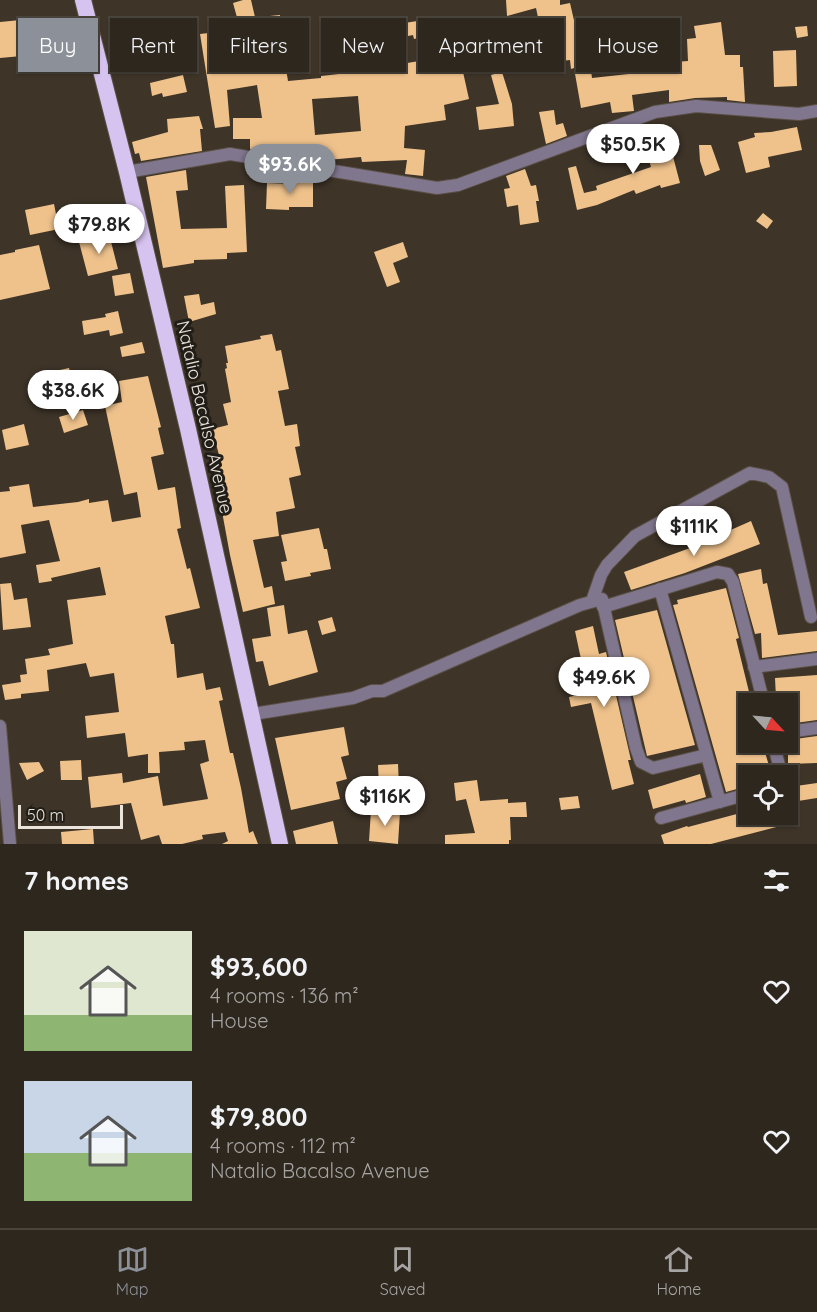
<!DOCTYPE html>
<html lang="en">
<head>
<meta charset="utf-8">
<style>
  :root { --surface:#2e271e; --page:#362f27; --text:#f1f3f6; --muted:#a7a5a4; --line:#49443c; --accent:#8c9099 }
  body { margin:0; font-family:Quicksand,sans-serif; background:var(--page); color:var(--text); height:100vh; display:flex; flex-direction:column; font-size:22px; white-space:nowrap }
  * { box-sizing:border-box; margin:0 }
  p { font-size:20px; color:var(--muted) }
  .icon { flex:none; width:33px; height:33px; fill:none; stroke:currentColor; stroke-width:2; stroke-linecap:round; stroke-linejoin:round }
  .map { position:relative; height:844px; overflow:hidden }
  .side { display:flex; flex-direction:column; background:var(--surface); flex:1 }
  .side>* { flex:none }
  .top-card { position:absolute; left:18px; top:18px; width:782px; height:54px; display:flex; gap:12px }
  .needle { width:39px; rotate:116deg }
  .tools { position:absolute; left:738px; top:693px; display:grid; gap:12px }
  .tools a { display:grid; place-items:center; width:60px; height:60px; border-radius:0px; background:var(--surface); box-shadow:0 2px 4px #0004,0 0 0 2px var(--line); font-size:30px }
  .scale { position:absolute; left:18px; bottom:15px; width:105px; box-sizing:border-box; padding-left:6px; border:3px solid #ebe4dc; border-top:0; font-size:16px; line-height:21px; white-space:nowrap; color:#ebe4dc; -webkit-text-stroke:4px #211d17; paint-order:stroke }
  .price { position:absolute; translate:-50% -51px; padding:0 14px; border-radius:21px; background:#fff; color:#222; font-size:20px; line-height:39px; filter:drop-shadow(0 2px 3px #0008) }
  .price::after { content:''; position:absolute; left:50%; top:36px; width:18px; height:14px; margin-left:-9px; background:inherit; clip-path:polygon(0 0,100% 0,50% 100%) }
  .price.on { background:var(--accent); color:#fff }
  ul { padding:0; list-style:none }
  li { display:flex; align-items:center; gap:18px; height:150px; padding:0 24px }
  li span { display:grid; place-items:center; flex:none; width:168px; height:120px; border-radius:0px; color:#555 }
  li>.icon { margin-inline-start:auto }
  span .icon { width:72px; height:72px; fill:#fffc; stroke-width:1 }
  li b { font-size:26px }
  h2 { display:flex; justify-content:space-between; align-items:center; height:72px; padding:0 24px; font-size:26px }
  .pill { padding:0 21px; border-radius:0px; background:var(--surface); box-shadow:0 2px 4px #0004,0 0 0 2px var(--line); font-size:21px; line-height:54px }
  .pill.on { background:var(--accent); color:#fff }
  .tab-bar { display:flex; justify-content:space-around; align-items:center; height:84px; border-top:2px solid var(--line); background:var(--surface); font-size:16px; color:var(--muted) }
  .tab-bar a { display:grid; justify-items:center; gap:3px }
  .tab-bar .on { color:var(--accent) }
  .map>svg:first-child { display:block }
  .building { fill:#efc28c; fill-rule:evenodd }
  .lines { fill:none; stroke-linecap:round; stroke-linejoin:round }
  .minor-casing { stroke:#5a5045; stroke-width:14 }
  .tertiary-casing { stroke:#5a5045; stroke-width:14 }
  .trunk-casing { stroke:#5a5045; stroke-width:18 }
  .minor { stroke:#80768e; stroke-width:12 }
  .tertiary { stroke:#80768e; stroke-width:12 }
  .trunk { stroke:#d6c3ef; stroke-width:16 }
  .labels { text-anchor:middle; dominant-baseline:central; stroke-width:6; stroke-linejoin:round; paint-order:stroke }
  .street-label { font-size:18px; fill:#ebe4dc; stroke:#211d17 }
</style>
</head>
<body>
<div class="map">
<svg width="817" height="844" viewBox="0 0 817 844">
  <rect width="100%" height="100%" fill="#3e3428"/>
  <path class="building" d="M243 0H251L255 17 238 21 233 3Z
    M506 0H560V5L570 3 579 42 587 41 592 78 638 73 632 45 657 40 660 63 688 61 687 39 696 38 694 26 721 22 725 55H740V67H743L745 102 727 100V97L695 98 669 102V90L632 95 634 111 612 113 610 102 581 108 574 68 571 69 570 60 543 63 541 41H543L536 8 507 16Z
    M280 15V18L302 17 303 36 310 35 311 48 283 50 288 81 321 78V76L348 73 381 67 407 66V63L438 58 437 56 449 52 491 43 497 64 463 72 469 99 444 105 446 120 405 126 404 148 425 150 423 176 405 174 407 160 362 162 361 157 327 160 326 149 276 153 250 149V139H233V118H262L257 85 227 90 230 126 215 128 200 34 217 32V30L234 29 237 66 261 62 258 43H262L259 17ZM358 96 361 131 315 135 312 99Z
    M62 16 65 52 0 58V22Z
    M424 20 427 36 414 39 413 35 380 42 381 45 357 48 353 27 378 24V27Z
    M807 26 808 36 797 38 795 27Z
    M796 50 797 86 774 87 773 51Z
    M502 72 512 104 514 126 479 130 476 107 499 104 491 75Z
    M183 75 187 92 163 97 162 93 152 96 150 83Z
    M554 110 556 125 563 123 567 136 546 144 539 112Z
    M199 116 203 129H200L202 151 141 161 139 153 135 154 132 142 168 132 167 119Z
    M797 127 802 150 768 157 770 167 746 173 738 142 755 137 754 133 771 132Z
    M674 132 680 145 671 149 680 183 661 188 660 185 636 194 634 190 597 205 577 210 568 168 576 166 584 193 597 190 596 186 651 167 644 142Z
    M699 145H711L720 170 705 176 700 161Z
    M247 165 267 168V175L247 174Z
    M525 169 531 186 536 185 539 201H536L539 222 520 225 518 205 507 207 504 189 510 188 506 176Z
    M186 170 188 190 176 191 181 229 227 228 225 186 244 185 247 252 227 253V259L194 260V263L163 268 146 177Z
    M294 180H313V207H289V210L266 209 267 183 294 184Z
    M54 204 59 229 30 235 25 210Z
    M763 213 773 221 767 229 756 221Z
    M109 234 118 269 88 276 79 242Z
    M403 242 408 257 393 263 400 282 387 287 374 252Z
    M39 245 50 289 0 300V255L15 252V250Z
    M130 273 134 293 115 296 112 276Z
    M199 294 201 305 214 302 216 314 189 322 184 296Z
    M118 311 123 333 110 336 109 330 84 335 82 321 106 317 105 314Z
    M272 334 276 351 281 350 289 389 278 391 285 426 297 424 300 446 295 447 301 475 289 478 295 508 276 512 279 536 253 540 264 588 272 586 275 604 243 612 230 555 214 468 222 466 212 429 228 425 223 404 231 402 225 369 227 368 226 363H228L225 346 261 339 260 336Z
    M142 342 145 353 122 357 120 347Z
    M69 368 72 379 77 378 82 394 71 397 68 383 54 387 51 372Z
    M148 376 161 427 158 428 164 454 151 457 158 490 175 487 181 528 177 529 187 569 190 568 200 608 165 616 171 644H174L177 678 203 673 206 690 220 687 223 700 219 701 230 753H233L241 788 249 833 253 831 258 844H222L228 841 225 832 202 835 203 839 182 844H162L159 835 141 840 131 803 91 808 88 777 122 773 123 783 158 776 163 806 208 799 200 764 209 761 205 740 184 742 185 750 159 752 160 773H148V754L128 757 125 733 87 738 85 716 119 712 114 673 90 677 86 663 47 670 49 691 21 694V698L5 700 2 685 21 682 20 675 27 674 25 659 50 655 48 649 73 644 67 600 106 595 100 567 51 578 52 581 39 583 36 565 60 561 49 520 21 525 26 553 0 558V492L10 491 9 487 29 484 33 507 78 502 89 499V503L108 500 112 522 141 517 137 492 124 495 105 406 122 402 119 381Z
    M44 380 48 398 35 401 31 384Z
    M83 410 88 425 64 433 59 417Z
    M24 424 29 445 6 450 2 430Z
    M751 521 760 544 685 573 631 590 624 572 690 548Z
    M319 528 324 549H327L331 569 310 573 311 576 285 581 281 562 287 561 281 535Z
    M761 569 763 584 767 583 778 635 817 631V651L762 658 761 633 755 634 738 574Z
    M11 583 14 600 27 598 31 627 3 630 0 584Z
    M726 588 739 638 736 639 752 704H748V742H762L772 776H748V786L726 792 673 605 678 604 677 600Z
    M284 605 288 634 307 630 318 672 269 686 263 661 256 662 252 639 271 636 267 608Z
    M657 610 695 745 647 756 615 620Z
    M332 617 336 631 322 635 318 621Z
    M593 626 599 654 606 652 631 760H628L634 784 612 790 591 703 571 707 569 697 587 693 578 660 581 659 575 631Z
    M817 675V720L788 724V704H778V698H776L775 678Z
    M344 727 349 755 341 757 347 779 336 782 340 799 291 810 275 738Z
    M817 736V763L788 764V740Z
    M81 760 82 780H61L60 761Z
    M39 762 44 771 27 780 19 763Z
    M398 764 399 786 379 788 378 765Z
    M700 774 706 797 686 803 685 800 653 809 648 790Z
    M477 780 480 801 508 799V803L526 802 527 817H510L511 840H509V844H445V835L475 833 466 799 456 801 454 783Z
    M817 783V798L798 801 796 786Z
    M578 796 580 808 561 810 559 798Z
    M371 810 400 812 398 844 369 841Z
    M748 811V814H782L784 825 711 844H664L661 835 687 826 688 827Z
    M333 821 338 844H296L293 831Z
    M93 829 94 844H62L61 832Z"/>
  <g class="lines">
    <g class="minor-casing">
      <path id="minor" d="M660 589 720 802
        M592 601 601 575 607 565 635 536 750 473 769 477 782 487 811 617
        M603 607 717 572 728 574 733 582 764 704
        M754 667 817 659
        M253 714 353 698 372 691H383L580 605 602 599 636 748 641 762 653 768 706 755
        M0 726 10 844
        M788 732 817 728
        M773 742 780 769V776
        M661 818 748 794"/>
    </g>
    <g class="tertiary-casing">
      <path id="tertiary" d="M127 172 230 154 437 188 458 185 655 112 696 106 799 114 817 111"/>
    </g>
    <g class="trunk-casing">
      <path id="trunk" d="M83 0 127 172 188 429 280 844"/>
    </g>
    <use href="#minor" class="minor"/>
    <use href="#tertiary" class="tertiary"/>
    <use href="#trunk" class="trunk"/>
  </g>
  <g class="labels">
    <g class="street-label">
      <text transform="translate(205 417) rotate(77)">Natalio Bacalso Avenue</text>
    </g>
  </g>
</svg>
<div class="tools">
<a><svg class="needle" viewBox="-14 -14 28 28"><path d="M0-13l5 13h-10z" fill="#e53935"/><path d="M0 13l5-13h-10z" fill="#a7a5a4"/></svg></a>
<a><svg class="icon" aria-label="locate" viewBox="0 0 24 24"><circle cx="12" cy="12" r="6"/><path d="M12 2v4M12 18v4M2 12h4M18 12h4"/></svg></a>
</div>
<div class="scale">50 m</div>
<b class="price" style="left:633px;top:175px">$50.5K</b>
<b class="price on" style="left:290px;top:195px">$93.6K</b>
<b class="price" style="left:99px;top:255px">$79.8K</b>
<b class="price" style="left:73px;top:421px">$38.6K</b>
<b class="price" style="left:694px;top:557px">$111K</b>
<b class="price" style="left:604px;top:708px">$49.6K</b>
<b class="price" style="left:385px;top:827px">$116K</b>
<div class="top-card">
<a class="pill on">Buy</a>
<a class="pill">Rent</a>
<a class="pill">Filters</a>
<a class="pill">New</a>
<a class="pill">Apartment</a>
<a class="pill">House</a>
</div>
</div>
<section class="side">
<h2>7 homes<svg class="icon" aria-label="filters" viewBox="0 0 24 24"><path d="M4 7h16M4 17h16"/><circle cx="9" cy="7" r="2"/><circle cx="15" cy="17" r="2"/></svg></h2>
<ul>
<li><span style="background:linear-gradient(#dfe7d0 70%,#8fb573 0)"><svg class="icon" aria-label="home" viewBox="0 0 24 24"><path d="M3 11l9-7 9 7M6 9v11h12V9"/></svg></span><div><b>$93,600</b><p>4 rooms · 136 m²</p><p>House</p></div><svg class="icon" aria-label="heart" viewBox="0 0 24 24"><path d="M12 20l-8-8c-3-5 5-10 8-4 3-6 11-1 8 4z"/></svg></li>
<li><span style="background:linear-gradient(#c9d6e8 60%,#8fb573 0)"><svg class="icon" aria-label="home" viewBox="0 0 24 24"><path d="M3 11l9-7 9 7M6 9v11h12V9"/></svg></span><div><b>$79,800</b><p>4 rooms · 112 m²</p><p>Natalio Bacalso Avenue</p></div><svg class="icon" aria-label="heart" viewBox="0 0 24 24"><path d="M12 20l-8-8c-3-5 5-10 8-4 3-6 11-1 8 4z"/></svg></li>
</ul>
</section>
<nav class="tab-bar">
<a class="on"><svg class="icon" aria-label="map" viewBox="0 0 24 24"><path d="M3 6l6-2 6 2 6-2v14l-6 2-6-2-6 2zM9 4v14M15 6v14"/></svg>Map</a>
<a><svg class="icon" aria-label="saved" viewBox="0 0 24 24"><path d="M7 4h10v16l-5-4-5 4z"/></svg>Saved</a>
<a><svg class="icon" aria-label="home" viewBox="0 0 24 24"><path d="M3 11l9-7 9 7M6 9v11h12V9"/></svg>Home</a>
</nav>
</body>
</html>
